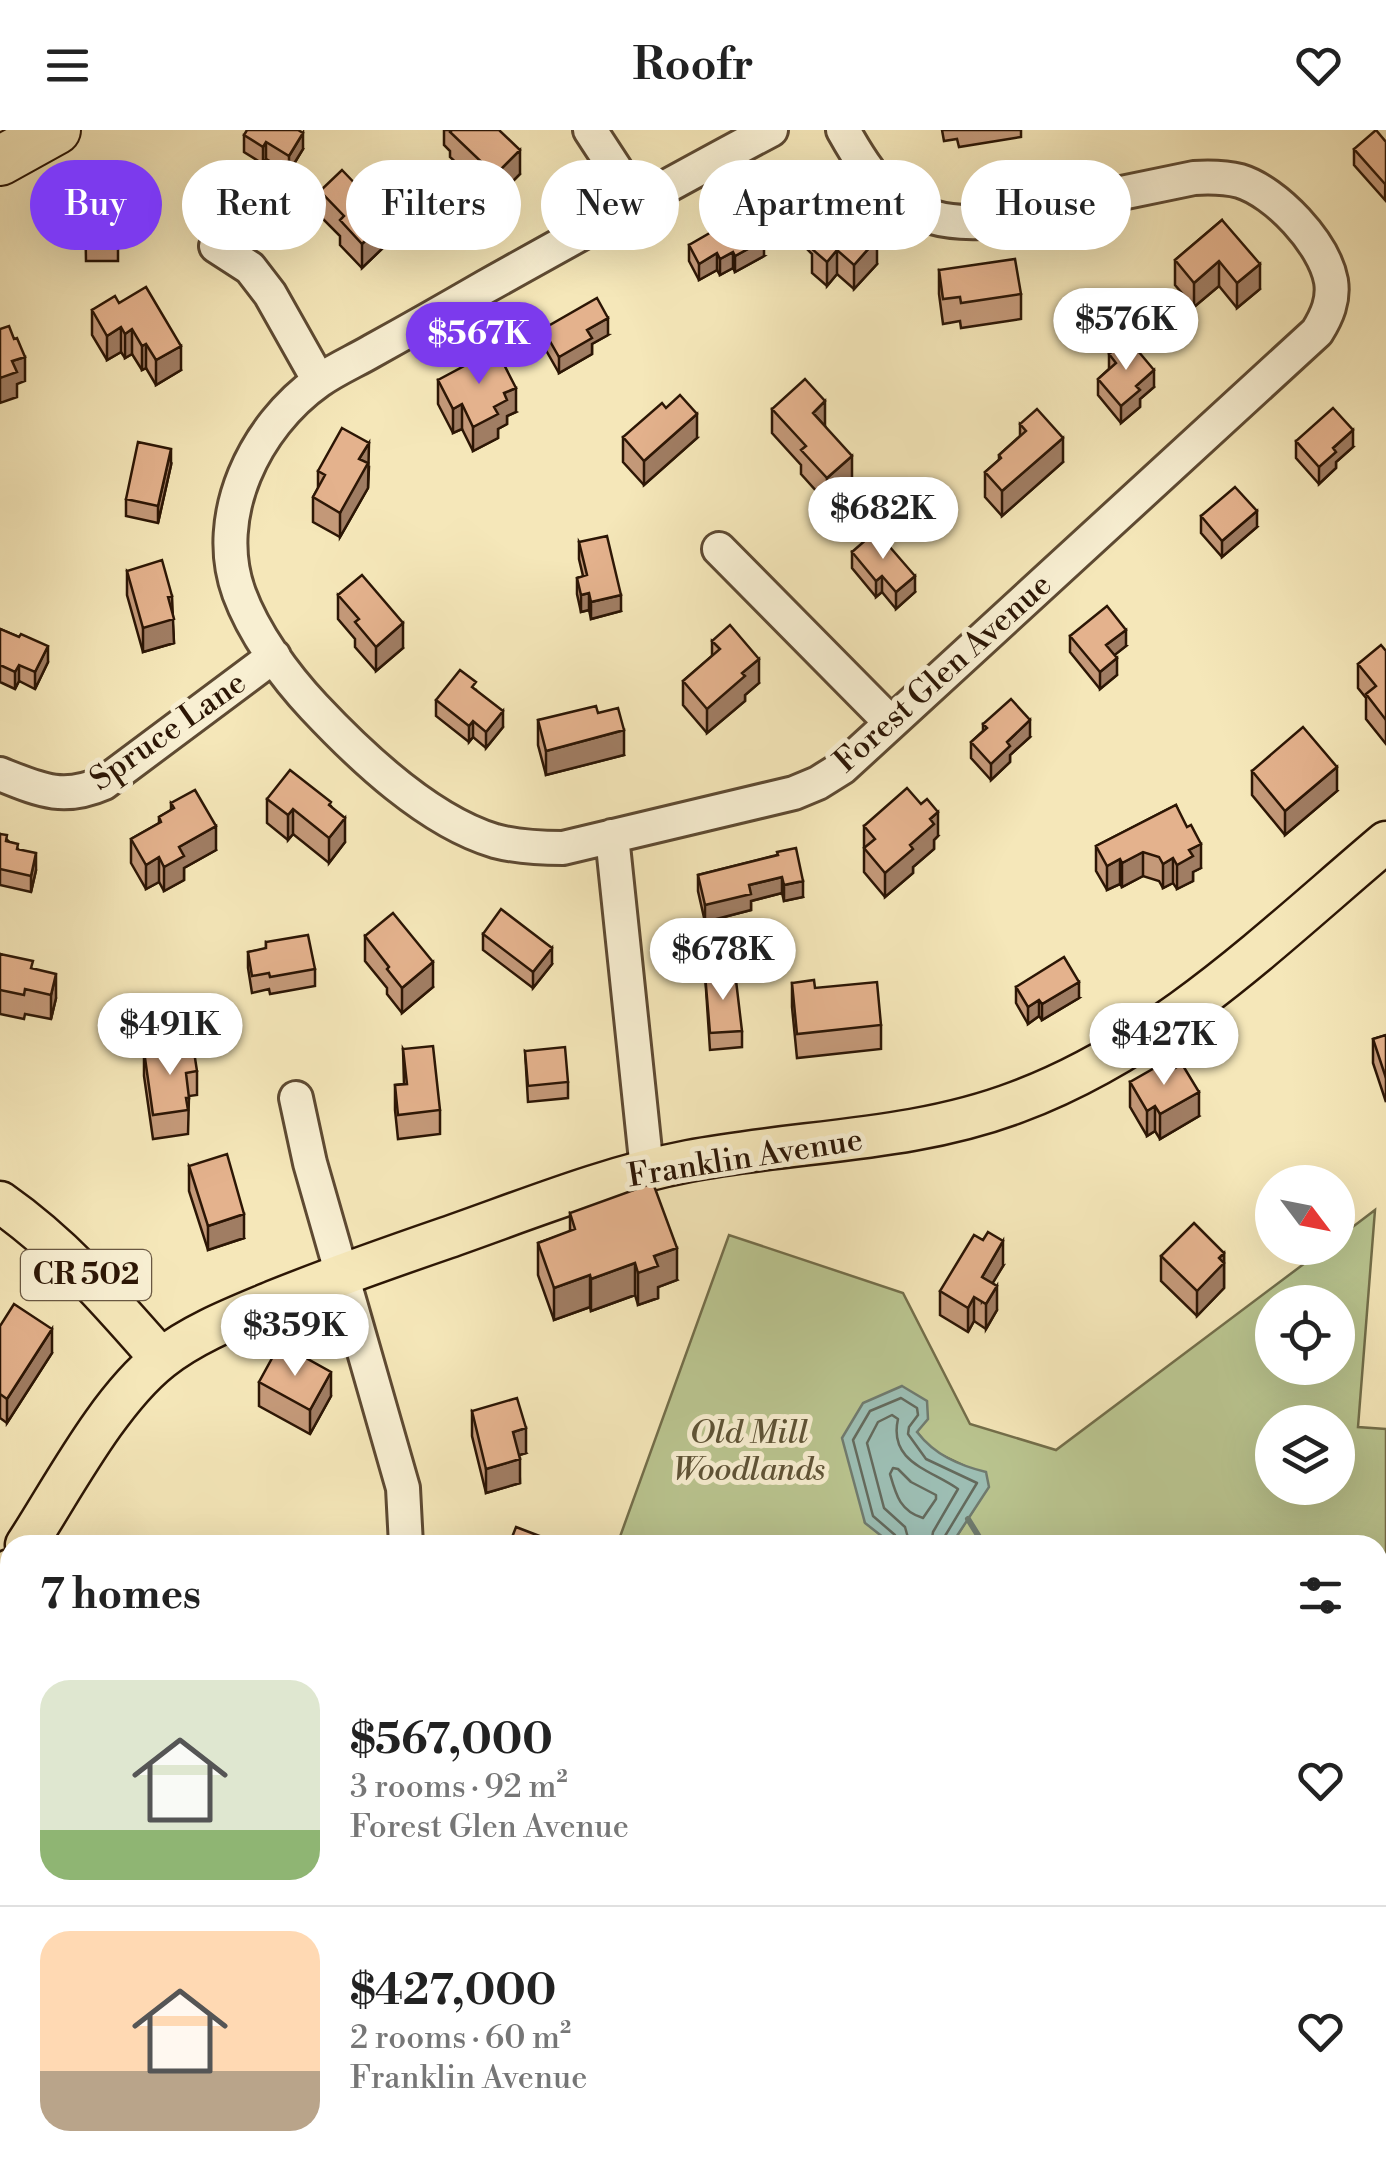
<!DOCTYPE html>
<html lang="en">
<head>
<meta charset="utf-8">
<style>
  :root { --surface:#fff; --page:#f2f2f2; --text:#222; --muted:#767676; --line:#e0e0e0; --accent:#7c3aed }
  body { margin:0; font-family:"Libre Bodoni",serif; background:var(--page); color:var(--text); height:100vh; display:flex; flex-direction:column; font-size:38px; white-space:nowrap }
  * { box-sizing:border-box; margin:0 }
  p { font-size:32px; color:var(--muted) }
  .icon { flex:none; width:55px; height:55px; fill:none; stroke:currentColor; stroke-width:2; stroke-linecap:round; stroke-linejoin:round }
  .map { position:relative; flex:1; overflow:hidden }
  .details { position:absolute; left:0px; top:1405px; width:1388px; height:642px; display:flex; flex-direction:column; background:var(--surface); border-radius:30px 30px 0 0; box-shadow:0 10px 40px #0002 }
  .details>* { flex:none }
  .guide { position:absolute; left:30px; top:30px; width:1328px; height:90px; display:flex; gap:20px }
  .needle { width:65px; rotate:122deg }
  .fabs { position:absolute; left:1255px; top:1035px; display:grid; gap:20px }
  .fabs a { display:grid; place-items:center; width:100px; height:100px; border-radius:50%; background:var(--surface); box-shadow:0 10px 40px #0002; font-size:50px }
  .price { position:absolute; translate:-50% -85px; padding:0 22px; border-radius:35px; background:#fff; color:#222; font-size:32px; line-height:65px; filter:drop-shadow(0 2px 5px #0008) }
  .price::after { content:''; position:absolute; left:50%; top:60px; width:30px; height:22px; margin-left:-15px; background:inherit; clip-path:polygon(0 0,100% 0,50% 100%) }
  .price.selected { background:var(--accent); color:#fff }
  ul { padding:0; list-style:none }
  li { display:flex; align-items:center; gap:30px; height:250px; padding:0 40px }
  li+li { border-top:2px solid var(--line) }
  li span { display:grid; place-items:center; flex:none; width:280px; height:200px; border-radius:30px; color:#555 }
  li>.icon { margin-inline-start:auto }
  span .icon { width:120px; height:120px; fill:#fffc; stroke-width:1 }
  li b { font-size:42px }
  h2 { display:flex; justify-content:space-between; align-items:center; height:120px; padding:0 40px; font-size:42px }
  .tag { padding:0 35px; border-radius:45px; background:var(--surface); box-shadow:0 10px 40px #0002; font-size:35px; line-height:90px }
  .tag.selected { background:var(--accent); color:#fff }
  header { display:flex; justify-content:space-between; align-items:center; height:130px; padding:0 40px; background:var(--surface); font-size:45px; font-weight:600 }
  .map>svg:first-child { display:block }
  .green { fill:#bac590; stroke:#736e4a; stroke-width:2.5; fill-rule:evenodd }
  .water { fill:#9dbfb5; stroke:#707b6f; stroke-width:2.5 }
  .lines { fill:none; stroke-linecap:round; stroke-linejoin:round }
  .shore { stroke:#646a5d; stroke-width:2.5 }
  .stream { stroke:#707b6f; stroke-width:6 }
  .minor-casing { stroke:#5e4a32; stroke-width:38 }
  .major-casing { stroke:#2c1605; stroke-width:45 }
  .highway-casing { stroke:#2c1605; stroke-width:52 }
  .minor { stroke:#f8efd2; stroke-width:32 }
  .major { stroke:#f5e7b9; stroke-width:40 }
  .highway { stroke:#f5e7b9; stroke-width:48 }
  .wall { fill:#c49979; stroke:#2c1605; stroke-width:2.5 }
  .shaded-wall { fill:#a07d63; stroke:#2c1605; stroke-width:2.5 }
  .building { fill:#e4b28d; stroke:#2c1605; stroke-width:2.5 }
  .labels { text-anchor:middle; dominant-baseline:central; stroke-width:10; stroke-linejoin:round; paint-order:stroke }
  .shield { fill:#f8efd2; stroke:#695742; stroke-width:2.5 }
  .shield-label { font-size:30px; font-weight:bold; fill:#2c1605 }
  .street-label { font-size:32px; fill:#2c1605; stroke:#f8efd2 }
  .park-label { font-size:32px; font-style:italic; fill:#5e5336; stroke:#f8efd2 }
</style>
</head>
<body>
<header><svg class="icon" aria-label="menu" viewBox="0 0 24 24"><path d="M4 6h16M4 12h16M4 18h16"/></svg>Roofr<svg class="icon" aria-label="heart" viewBox="0 0 24 24"><path d="M12 20l-8-8c-3-5 5-10 8-4 3-6 11-1 8 4z"/></svg></header>
<div class="map">
<svg width="1386" height="2046" viewBox="0 0 1386 2046">
  <rect width="100%" height="100%" fill="#f5e7b9"/>
  <filter id="stains"><feTurbulence type="fractalNoise" baseFrequency=".002" numOctaves="4"/><feColorMatrix values="0 0 0 0 .2 0 0 0 0 .09 0 0 0 0 .02 0 0 0 .5 -.17"/></filter>
  <radialGradient id="worn" r=".72"><stop offset=".6" stop-color="#630" stop-opacity="0"/><stop offset="1" stop-color="#630" stop-opacity=".3"/></radialGradient>
  <path class="green" d="M1375 1080 1358 1297 1386 1299V2046H413V2040L515 2044 516 2038H1378V1415H951L988 1357 969 1338 931 1320 917 1302 927 1271 865 1392 893 1415H617L729 1105 903 1163 970 1294 1056 1320 1325 1118H1338V1108ZM1272 1172H1338V1238H1272ZM1272 1292H1338V1358H1272Z
    M10 1440V2038H34L27 2046H0V1456Z"/>
  <path class="water" d="M902 1256 927 1271 928 1289 917 1302C935 1325 958 1335 986 1342L989 1357 951 1415H893L865 1393 842 1308 863 1273Z"/>
  <g class="lines">
    <path class="shore" d="M893 1338 898 1339 911 1352 936 1365V1369L923 1388C900 1381 896 1365 890 1344Z
      M898 1415 895 1405 873 1386 853 1310 870 1281 901 1268 917 1278 918 1285 909 1297 908 1304 926 1329 977 1353 945 1406 943 1415
      M910 1415 905 1397 884 1378 867 1313 878 1292 892 1285 898 1289C888 1333 932 1340 958 1359L933 1402 931 1415"/>
    <path class="stream" d="M968 1389 984 1415
      M1378 1798 1386 1813
      M1378 1992 1386 1980
      M1332 2046 1339 2038"/>
    <g class="minor-casing">
      <path id="minor" d="M590 0 637 72
        M771 0C675 51 580 104 485 157 447 179 410 200 372 221 355 231 336 239 319 251 255 296 211 386 239 463 254 504 285 546 314 577 361 627 428 691 495 711 518 717 540 718 563 718L794 663 818 653 842 638 1317 202C1327 186 1334 170 1331 151 1324 113 1276 62 1240 51 1224 47 1210 47 1194 48L981 92C906 95 877 61 843 0
        M216 116 250 138 270 164 319 251
        M719 419 891 593
        M0 644C40 660 63 671 104 653L274 526
        M612 706 647 1040
        M296 968 310 1033 403 1358 406 1415
        M381 2038 382 2046"/>
    </g>
    <g class="major-casing">
      <path id="major" d="M0 1072C63 1116 111 1172 161 1229
        M26 1415C63 1358 108 1271 161 1229 194 1203 236 1187 274 1171 331 1148 388 1128 446 1108 526 1080 606 1047 689 1031 798 1010 912 1012 1017 972 1162 918 1270 810 1386 712
        M0 1456 10 1440"/>
    </g>
    <g class="highway-casing">
      <path id="highway" d="M0 31 56 0"/>
    </g>
    <use href="#minor" class="minor"/>
    <use href="#major" class="major"/>
    <use href="#highway" class="highway"/>
  </g>
  <path class="wall" d="M444 0H499L520 44 495 69 450 27V21L444 15Z
    M942 0H1021V7L959 17 957 9 944 11Z
    M244 5 303 19 289 42 266 29 263 34 244 22Z
    M1386 12 1385 70 1354 35V19Z
    M320 61 388 113 362 138 340 115V106L320 86Z
    M118 68V131H86L85 73Z
    M1222 90 1260 159 1237 178 1219 156 1194 177 1175 155V130Z
    M806 94 877 134 854 159 837 144 827 156 812 143V124L806 118Z
    M689 115 764 126 735 142 733 138 720 145 717 140 699 150 689 131Z
    M939 140 1021 164V189L961 198 960 191 943 194 939 164Z
    M119 173 181 240 156 255 146 238 142 240 132 224 125 228 121 222 107 230 92 205V180Z
    M543 199 608 205 592 214V224L559 243 543 215Z
    M1109 224 1154 257 1140 269V277L1121 293 1098 265V249L1109 239Z
    M438 250 516 282 507 286V294L498 299V308L473 321 462 299 453 303 438 274Z
    M772 279 825 296 852 350 827 373 801 344V335L772 303Z
    M1020 294 1063 332 1002 386 985 367V342L999 330V325L1020 306Z
    M623 307 697 308 644 355 623 332Z
    M1296 311 1353 317 1336 332V338L1319 354 1296 328Z
    M171 335 158 393 126 386V369Z
    M369 337 368 358 340 407 313 392V367L318 358V341Z
    M1201 386 1257 397 1222 427 1201 403Z
    M579 412 621 481 591 489 589 480 581 482 577 464V448L583 446 579 429Z
    M852 422 915 462 896 479 882 462 876 467 852 438Z
    M127 441 172 482 174 513 143 522 127 465Z
    M338 465 403 518 376 541 355 517V509L338 489Z
    M0 499 19 507 48 532 35 559 19 551 15 559 0 552Z
    M1070 506 1126 516 1114 525 1117 545 1100 559 1070 522Z
    M712 511 759 553 745 565V571L707 603 683 575V551L712 526Z
    M1386 521V614L1366 589V568L1358 558V534Z
    M476 560 503 597 486 618 473 607 469 612 436 586V570Z
    M598 583 624 625 546 645 538 615V590Z
    M983 594 1030 607 1010 625V632L991 650 971 628V612L983 601Z
    M1252 641 1337 661 1285 705 1252 665Z
    M267 669 331 676 345 712 329 733 293 704 288 710 267 693Z
    M171 673 216 720 184 738V750L164 761 159 752 146 759 131 733V709L159 693V687L171 680Z
    M1176 675 1201 738 1193 742V751L1177 759 1173 753 1163 758 1159 751 1143 746 1122 757 1120 754 1107 760 1096 741V716Z
    M864 696 938 706 934 710V719L913 737V743L885 767 864 742Z
    M0 704 18 719 36 740 31 762 0 755Z
    M777 725 803 767 784 771 782 763 751 771V780L705 792 698 761V745Z
    M483 804 552 834 533 858 483 820Z
    M365 806 433 857 402 883 387 864V858L365 831Z
    M266 812 315 839V856L270 864 269 859 252 863 248 838V822L266 819Z
    M0 824 33 839 56 868 51 889 25 884 24 889 0 884Z
    M705 844 742 901V917L710 920Z
    M792 853 815 858 881 895V919L797 928 792 877Z
    M1016 857 1079 868 1042 890 1039 886 1028 894 1016 873Z
    M1386 905V972L1373 933V909Z
    M403 919 440 980V1004L398 1009 395 980V955L404 954Z
    M144 921 197 941V965L189 966 188 1004 153 1009 144 946Z
    M525 921 568 952V968L528 972Z
    M1130 952 1199 986 1160 1009 1155 1001 1147 1006 1130 977Z
    M189 1036 244 1108 208 1120 189 1061Z
    M570 1083 677 1150 658 1157V1168L638 1175 635 1165 591 1181 590 1177 554 1190 538 1145V1113L570 1102Z
    M1224 1123V1158L1197 1186 1161 1151V1126Z
    M1003 1136 992 1153 997 1180 986 1199 974 1191 968 1202 940 1185V1161Z
    M0 1196 52 1223 7 1293 0 1288Z
    M300 1234 331 1266 310 1304 259 1276V1252Z
    M472 1281 526 1323 519 1325 520 1353 486 1363 472 1306Z
    M259 2038H297V2046H263Z"/>
  <path class="shaded-wall" d="M303 3V19L289 42V26Z
    M266 12V29L263 34V17Z
    M520 20V44L495 69V45Z
    M388 88V113L362 138V114Z
    M877 109V134L854 159V135Z
    M764 110V126L735 142V126Z
    M837 120V144L827 156V132Z
    M733 122V138L720 145V129Z
    M717 123V140L699 150V134Z
    M1219 131V156L1194 177V153Z
    M1260 134V159L1237 178V153Z
    M608 188V205L592 214V224L559 243V227L587 200Z
    M121 197V222L107 230V206Z
    M132 199V224L125 228V204Z
    M146 214V238L142 240V216Z
    M181 216V240L156 255V230Z
    M25 227V251L17 254V267L0 273V248L12 231Z
    M1154 240V257L1140 269V277L1121 293V276L1136 256Z
    M516 258V282L507 286V294L498 299V308L473 321V297L494 277 504 263Z
    M825 271V296L813 283Z
    M462 274V299L453 303V279Z
    M697 284V308L644 355V331Z
    M1353 300V317L1336 332V338L1319 354V337L1333 318Z
    M1063 308V332L1002 386V361Z
    M369 313 368 358 340 407V383L359 329Z
    M171 319V335L158 393V376Z
    M852 326V350L827 373V348Z
    M1257 381V397L1222 427V411Z
    M882 446V462L876 467V451Z
    M915 446V462L896 479V462Z
    M589 463V480L581 482V465Z
    M621 465V481L591 489V472Z
    M172 466 174 513 143 522V498L168 467Z
    M403 493V518L376 541V517Z
    M1126 500V516L1106 532V515Z
    M48 516V532L35 559V542Z
    M1117 528V545L1100 559V542Z
    M759 529V553L745 565V571L707 603V579L742 543Z
    M19 535V551L15 559V542Z
    M503 581V597L486 618V602Z
    M1030 590V607L1010 625V632L991 650V634L1007 612Z
    M473 591V607L469 612V596Z
    M624 600V625L546 645V621Z
    M1337 637V661L1285 705V681Z
    M293 679V704L288 710V685Z
    M938 682V706L934 710V719L913 737V743L885 767V743L910 715 930 689Z
    M345 688V712L329 733V708Z
    M216 696V720L184 738V750L164 761V737L179 717Z
    M1201 714V738L1193 742V751L1177 759V735L1189 720Z
    M1143 722V746L1122 757V733Z
    M36 723V740L31 762V746Z
    M159 727V752L146 759V735Z
    M1173 728V753L1163 758V734Z
    M1120 729V754L1107 760V736Z
    M782 747V763L751 771V780L705 792V775L749 755Z
    M803 751V767L784 771V755Z
    M552 818V834L533 858V842Z
    M433 832V857L402 883V858Z
    M56 844V868L51 889V865Z
    M1079 852V868L1042 890V874Z
    M1039 870V886L1028 894V877Z
    M1199 962V986L1160 1009V984Z
    M1155 976V1001L1147 1006V981Z
    M244 1084V1108L208 1120V1096Z
    M1003 1111V1136L982 1171V1147Z
    M677 1118V1150L658 1157V1168L638 1175V1143L654 1126Z
    M1224 1123V1158L1197 1186V1161L1219 1128Z
    M635 1133V1165L591 1181V1149Z
    M590 1145V1177L554 1190V1158Z
    M997 1156V1180L986 1199V1174Z
    M974 1167V1191L968 1202V1178Z
    M52 1199V1223L7 1293V1269Z
    M331 1242V1266L310 1304V1280Z
    M526 1298V1323L513 1327V1302Z
    M520 1329V1353L486 1363V1339Z
    M290 2038H297V2046H273Z"/>
  <path class="building" d="M247 0H298L303 3 289 26 266 12 263 17 244 5Z
    M452 0H499L520 20 495 45 450 2Z
    M1376 0 1386 12V53L1385 54 1354 19Z
    M342 40 388 88 362 114 340 90 344 86 320 61Z
    M830 67 877 109 854 135 837 120 827 132 812 119 822 108 806 94Z
    M118 68V114L86 115 85 73H94V69Z
    M748 81 764 110 735 126 733 122 720 129 717 123 699 134 689 115Z
    M1222 90 1260 134 1237 153 1219 131 1194 153 1175 130Z
    M1015 129 1021 164 961 173 960 167 943 169 939 140Z
    M146 157 181 216 156 230 146 214 142 216 132 199 125 204 121 197 107 206 92 180 115 166 119 173Z
    M597 168 608 188 587 200 592 208 559 227 543 199Z
    M9 196 14 209 17 208 25 227 12 231 17 242 0 248V199Z
    M1128 209 1154 240 1136 256 1140 260 1121 276 1098 249 1116 233 1109 224Z
    M496 219 516 258 504 263 507 270 494 277 498 284 473 297 462 274 453 279 438 250Z
    M805 249 825 271 813 283 852 326 827 348 801 320 806 316 772 279Z
    M680 265 697 284 644 331 623 307 662 273 666 278Z
    M1333 278 1353 300 1333 318 1336 322 1319 337 1296 311Z
    M1037 279 1063 308 1002 361 985 342 1001 328 999 325 1026 301 1020 294Z
    M342 298 369 313 359 329 368 333 340 383 313 367 325 345 318 341Z
    M138 312 171 319 158 376 126 369Z
    M1235 357 1257 381 1222 411 1201 386Z
    M876 401 915 446 896 462 882 446 876 451 852 422Z
    M607 406 621 465 591 472 589 463 581 465 577 448 587 445 579 412Z
    M162 430 172 466 168 467 174 489 143 498 127 441Z
    M362 445 403 493 376 517 355 492 359 489 338 465Z
    M1107 476 1126 500 1106 515 1117 528 1100 542 1070 506Z
    M730 495 759 529 742 543 745 546 707 579 683 551 720 519 712 511Z
    M0 499 19 507 21 504 48 516 35 542 19 535 15 542 0 535Z
    M1381 515 1386 521V590L1366 564 1376 556 1358 534Z
    M460 540 476 552 472 557 503 581 486 602 473 591 469 596 436 570Z
    M1011 569 1030 590 1007 612 1010 616 991 634 971 612 987 598 983 594Z
    M596 576 598 583 618 578 624 600 546 621 538 590Z
    M1303 597 1337 637 1285 681 1252 641Z
    M290 640 331 672 329 675 345 688 329 708 293 679 288 685 267 669Z
    M907 658 921 674 927 669 938 682 930 689 934 694 910 715 913 719 885 743 864 718 875 709 864 696Z
    M195 660 216 696 179 717 184 726 164 737 159 727 146 735 131 709 161 692 159 687 174 678 171 673Z
    M1176 675 1187 697 1191 695 1201 714 1189 720 1193 726 1177 735 1173 728 1163 734 1159 727 1143 722 1122 733 1120 729 1107 736 1096 716Z
    M0 704 7 705 6 711 18 714 17 719 36 723 31 746 0 739Z
    M796 718 803 751 784 755 782 747 749 755 751 764 705 775 698 745 778 725 777 722Z
    M501 779 552 818 533 842 483 804Z
    M393 783 433 832 402 858 387 839 389 837 365 806Z
    M308 805 315 839 270 847 269 843 252 846 248 822 266 818V812Z
    M0 824 33 831 31 838 56 844 51 865 25 859 24 865 0 860Z
    M1064 827 1079 852 1042 874 1039 870 1028 877 1016 857Z
    M735 842 742 901 710 903 705 844Z
    M814 850 815 858 877 852 881 895 797 904 792 853Z
    M1386 905V948L1373 909Z
    M193 915 197 941 186 943 189 968H186L188 980 153 985 144 921Z
    M433 916 440 980 398 985 395 955 407 954 403 919Z
    M565 917 568 952 528 956 525 921Z
    M1165 932 1170 941 1182 934 1199 962 1160 984 1155 976 1147 981 1130 952Z
    M227 1024 244 1084 208 1096 189 1036Z
    M653 1053 677 1118 654 1126 658 1136 638 1143 635 1133 591 1149 590 1145 554 1158 538 1113 575 1099 570 1083Z
    M1194 1093 1224 1123 1219 1128 1224 1133 1197 1161 1161 1126Z
    M988 1102 1003 1111 982 1147 997 1156 986 1174 974 1167 968 1178 940 1161 974 1105 983 1110Z
    M14 1174 52 1199 7 1269 0 1264V1196Z
    M276 1221 300 1234 304 1227 331 1242 310 1280 259 1252Z
    M517 1268 526 1298 513 1302 520 1329 486 1339 472 1281Z
    M516 1397 563 1415H509Z
    M270 2038H290L273 2045Z"/>
  <g class="labels">
    <rect class="shield" x="21" y="1120" width="130" height="50" rx="8"/>
    <g class="shield-label">
      <text x="86" y="1145">CR 502</text>
    </g>
    <g class="street-label">
      <text transform="translate(943 543) rotate(-42)">Forest Glen Avenue</text>
      <text transform="translate(168 601) rotate(-35)">Spruce Lane</text>
      <text transform="translate(745 1028) rotate(-9)">Franklin Avenue</text>
    </g>
    <g class="park-label">
      <text x="749" y="1303">Old Mill<tspan x="749" dy="37">Woodlands</tspan></text>
    </g>
  </g>
  <rect width="100%" height="100%" filter="url(#stains)"/>
  <rect width="100%" height="100%" fill="url(#worn)"/>
</svg>
<div class="fabs">
<a><svg class="needle" viewBox="-14 -14 28 28"><path d="M0-13l5 13h-10z" fill="#e53935"/><path d="M0 13l5-13h-10z" fill="#767676"/></svg></a>
<a><svg class="icon" aria-label="locate" viewBox="0 0 24 24"><circle cx="12" cy="12" r="6"/><path d="M12 2v4M12 18v4M2 12h4M18 12h4"/></svg></a>
<a><svg class="icon" aria-label="layers" viewBox="0 0 24 24"><path d="M12 4l9 5-9 5-9-5zM3 14l9 5 9-5"/></svg></a>
</div>
<b class="price" style="left:1126px;top:243px">$576K</b>
<b class="price selected" style="left:479px;top:257px">$567K</b>
<b class="price" style="left:883px;top:432px">$682K</b>
<b class="price" style="left:723px;top:873px">$678K</b>
<b class="price" style="left:170px;top:948px">$491K</b>
<b class="price" style="left:1164px;top:958px">$427K</b>
<b class="price" style="left:295px;top:1249px">$359K</b>
<div class="guide">
<a class="tag selected">Buy</a>
<a class="tag">Rent</a>
<a class="tag">Filters</a>
<a class="tag">New</a>
<a class="tag">Apartment</a>
<a class="tag">House</a>
</div>
<section class="details">
<h2>7 homes<svg class="icon" aria-label="filters" viewBox="0 0 24 24"><path d="M4 7h16M4 17h16"/><circle cx="9" cy="7" r="2"/><circle cx="15" cy="17" r="2"/></svg></h2>
<ul>
<li><span style="background:linear-gradient(#dfe7d0 75%,#8fb573 0)"><svg class="icon" aria-label="home" viewBox="0 0 24 24"><path d="M3 11l9-7 9 7M6 9v11h12V9"/></svg></span><div><b>$567,000</b><p>3 rooms · 92 m²</p><p>Forest Glen Avenue</p></div><svg class="icon" aria-label="heart" viewBox="0 0 24 24"><path d="M12 20l-8-8c-3-5 5-10 8-4 3-6 11-1 8 4z"/></svg></li>
<li><span style="background:linear-gradient(#ffd9b3 70%,#b9a48a 0)"><svg class="icon" aria-label="home" viewBox="0 0 24 24"><path d="M3 11l9-7 9 7M6 9v11h12V9"/></svg></span><div><b>$427,000</b><p>2 rooms · 60 m²</p><p>Franklin Avenue</p></div><svg class="icon" aria-label="heart" viewBox="0 0 24 24"><path d="M12 20l-8-8c-3-5 5-10 8-4 3-6 11-1 8 4z"/></svg></li>
</ul>
</section>
</div>
</body>
</html>
